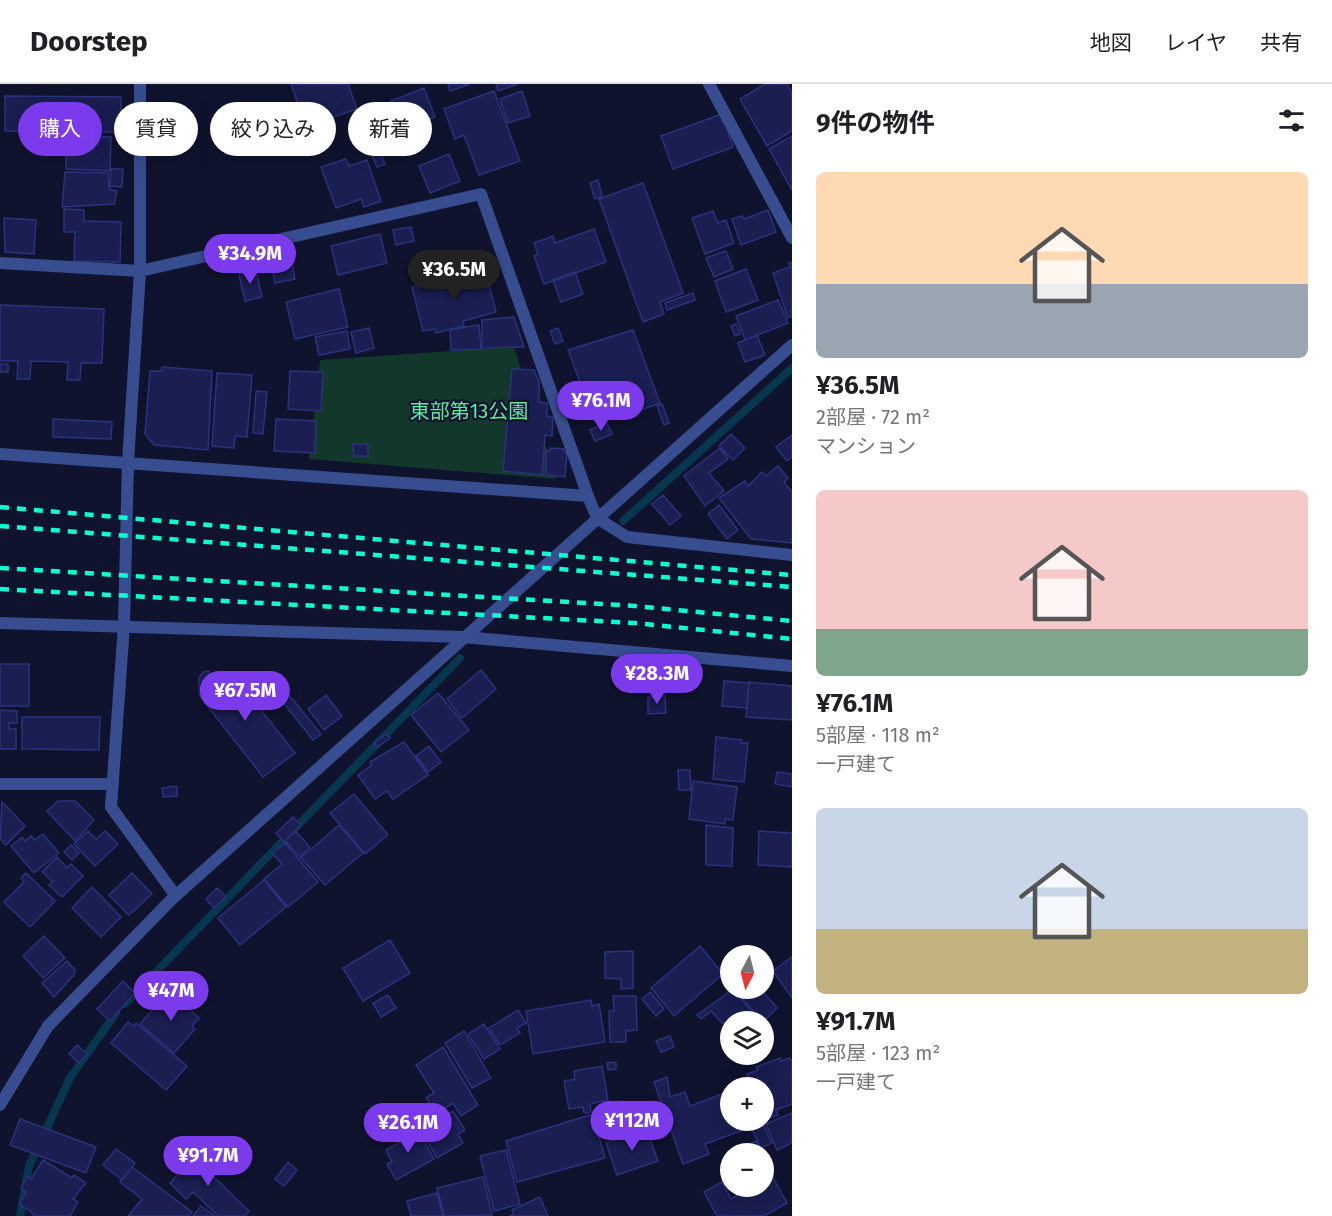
<!DOCTYPE html>
<html lang="ja">
<head>
<meta charset="utf-8">
<style>
  :root { --surface:#fff; --page:#f6f6f6; --text:#202124; --muted:#757577; --line:#e0e0e0; --accent:#7c3aed }
  body { margin:0; font-family:"Fira Sans","Noto Sans JP",sans-serif; background:var(--page); color:var(--text); height:100vh; display:flex; flex-direction:column; font-size:22px; white-space:nowrap }
  * { box-sizing:border-box; margin:0 }
  p { font-size:20px; color:var(--muted) }
  .icon { flex:none; width:33px; height:33px; fill:none; stroke:currentColor; stroke-width:2; stroke-linecap:round; stroke-linejoin:round }
  .map { position:relative; flex:1; overflow:hidden }
  .sheet { display:flex; flex-direction:column; background:var(--surface); width:540px }
  .sheet>* { flex:none }
  .top-card { position:absolute; left:18px; top:18px; width:570px; height:54px; display:flex; gap:12px }
  .needle { width:39px; rotate:187deg }
  .tools { position:absolute; left:720px; top:861px; display:grid; gap:12px }
  .tools a { display:grid; place-items:center; width:54px; height:54px; border-radius:50%; background:var(--surface); box-shadow:0 6px 24px #0002; font-size:30px }
  .price { position:absolute; translate:-50% -51px; padding:0 14px; border-radius:21px; background:var(--accent); color:#fff; font-size:20px; line-height:39px; filter:drop-shadow(0 2px 3px #0008) }
  .price::after { content:''; position:absolute; left:50%; top:36px; width:18px; height:14px; margin-left:-9px; background:inherit; clip-path:polygon(0 0,100% 0,50% 100%) }
  .price.selected { background:#222; color:#fff }
  ul { padding:0; list-style:none }
  li { display:grid; align-content:center; gap:12px; height:318px; padding:0 24px }
  li span { display:grid; place-items:center; height:186px; border-radius:9px; color:#555 }
  li>.icon { margin-inline-start:auto }
  span .icon { width:108px; height:108px; fill:#fffc; stroke-width:1 }
  li b { font-size:26px }
  h2 { display:flex; justify-content:space-between; align-items:center; height:72px; padding:0 24px; font-size:26px }
  .tag { padding:0 21px; border-radius:27px; background:var(--surface); box-shadow:0 6px 24px #0002; font-size:21px; line-height:54px }
  .tag.selected { background:var(--accent); color:#fff }
  header { display:flex; align-items:center; gap:36px; box-sizing:border-box; height:84px; padding:0 30px; background:var(--surface); border-bottom:2px solid var(--line) }
  header strong { font-size:28px }
  nav { display:flex; gap:33px; margin-inline-start:auto; font-size:21px }
  main { display:flex; flex:1; min-height:0 }
  .map>svg:first-child { display:block }
  .green { fill:#12382c }
  .lines { fill:none; stroke-linecap:round; stroke-linejoin:round }
  .stream { stroke:#07364f; stroke-width:8 }
  .building { fill:#1a1e50; stroke:#2a327e; stroke-width:1.5 }
  .minor { stroke:#374d90; stroke-width:12 }
  .tertiary { stroke:#374d90; stroke-width:12 }
  .rail { stroke:#08ffd1; stroke-width:4.5; stroke-dasharray:9 8; stroke-linecap:butt }
  .labels { text-anchor:middle; dominant-baseline:central; stroke-width:4.5; stroke-linejoin:round; paint-order:stroke }
  .park-label { font-size:20px; fill:#5eea9f; stroke:#10132e }
</style>
</head>
<body>
<header>
<strong>Doorstep</strong>
<nav><a>地図</a><a>レイヤ</a><a>共有</a></nav>
</header>
<main>
<div class="map">
<svg width="792" height="1132" viewBox="0 0 792 1132">
  <rect width="100%" height="100%" fill="#10132e"/>
  <path class="green" d="M514 263 556 395 309 375 320 276Z"/>
  <g class="lines">
    <path class="stream" d="M623 437 792 284
      M125 920 460 574
      M20 1132 29 1082 70 994 116 929"/>
  </g>
  <path class="building" d="M291 0H348L357 25 306 42Z
    M448 0H470L450 7Z
    M496 0H518L498 7Z
    M765 0H787L792 9V47L767 62 740 15Z
    M424 4 435 33 403 46 391 17Z
    M494 7 520 77 479 91 464 51 455 55 444 25Z
    M522 7 530 32 508 39 500 15Z
    M5 12 121 13V48L5 47Z
    M722 30 733 63 673 85 661 52Z
    M66 52 111 53 110 87 66 85Z
    M792 52V106L769 65Z
    M380 68 385 80 377 83 372 71Z
    M449 70 460 97 430 109 419 82Z
    M346 75 349 82 367 76 381 117 364 123 361 115 336 124 321 83Z
    M111 85H123L122 103 110 102Z
    M65 88 108 89 109 105 117 107 114 120 62 123Z
    M598 96 602 112 595 115 590 99Z
    M643 99 683 209 660 218 664 230 643 238 599 115Z
    M64 125 84 126V137L121 138 120 178 74 177 75 148H64Z
    M768 126 776 148 741 161 732 135 742 132 744 135Z
    M713 127 718 139 726 136 734 159 705 170 692 134Z
    M4 134 36 136 34 170 5 168Z
    M411 143 414 157 396 161 393 146Z
    M594 145 606 178 544 200 534 172 538 170 534 159 553 152 555 159Z
    M380 150 387 179 338 191 331 162Z
    M726 167 733 185 714 193 706 174Z
    M291 174 295 195 275 199 271 178Z
    M792 178V232L788 234 773 189 790 183 789 179Z
    M485 184 496 228 463 237 464 242H462L436 249 435 245 423 247 412 203Z
    M746 185 758 216 726 228 715 197Z
    M256 186 262 213 245 217 239 190Z
    M575 188 583 210 561 218 553 196Z
    M339 205 348 243 295 255 286 218Z
    M693 209 695 216 667 226 665 219Z
    M778 216 788 239 745 256 736 232Z
    M0 221 104 225 102 279H81L80 296H67L68 278 31 277 30 295H17L18 277H0Z
    M514 233 524 263 482 264V236Z
    M736 240 740 250 735 252 731 242Z
    M479 241 481 265 451 266 450 246Z
    M369 244 374 264 356 269 351 248Z
    M558 244 563 257 555 260 550 247Z
    M633 246 660 319 613 336 603 308 586 314 568 266Z
    M347 247 350 265 319 271 315 253Z
    M757 251 765 271 745 278 738 259Z
    M0 280H8V288H0Z
    M162 283 212 287 208 366 154 361 145 350 150 287H162Z
    M512 285 534 286 539 298V318L547 319V333H553L552 352 545 351 542 391 503 387Z
    M290 287 323 288 321 327 288 325Z
    M217 289 252 291 247 353 235 352 234 364 212 362Z
    M256 307 267 308 263 350 253 349Z
    M662 320 669 339 664 341 657 322Z
    M53 335 112 338 111 355 53 353Z
    M276 335 316 337 315 369 274 367Z
    M607 339 612 350 595 357 590 346Z
    M731 350 745 364 733 376 719 362Z
    M792 351V373L787 377 776 363Z
    M353 360H368V372H354Z
    M550 364 564 365V368L567 369 565 393 546 391V366L550 367Z
    M720 364 728 375 709 389 724 407 705 422 684 392Z
    M778 382 788 394 784 398 792 408V459L751 455 719 414 745 397 748 402 762 388 766 392Z
    M663 411 681 432 670 441 652 420Z
    M719 421 738 446 727 455 708 430Z
    M0 580H29V622H0Z
    M481 586 496 605 462 634 447 615Z
    M209 587 213 602 231 588 295 669 263 693 199 611V594L203 588Z
    M724 597 749 599 747 624 722 622Z
    M749 598 792 602V636L746 633Z
    M285 606 321 650 313 656 278 612Z
    M438 609 469 646 441 668 411 631Z
    M326 611 342 632 324 646 308 625Z
    M665 612 666 629 648 630V613Z
    M0 626 17 627V639H9V645H16V665H0Z
    M22 633H100L99 666 22 665Z
    M386 650 390 654 378 663 374 659Z
    M716 653 742 656 741 659H748L744 698 713 695Z
    M404 658 428 691 393 715 387 707 375 715 358 691 372 681 370 678Z
    M429 662 441 678 428 688 416 672Z
    M678 686H690L691 706H679Z
    M777 688 792 690V703L775 700Z
    M693 697 737 703 733 736 725 735V740L689 735Z
    M177 702V712L163 713 162 704Z
    M354 710 388 751 365 770 330 729Z
    M58 717H75L94 736 75 757 47 727Z
    M2 718 25 742 6 761 0 755Z
    M293 733 301 741 284 758 276 749Z
    M339 741 363 769 325 801 301 774Z
    M706 741 733 744 732 782 706 781Z
    M88 747 96 755 105 747 118 760 95 782 74 760Z
    M295 747 310 763 300 773 285 757Z
    M759 747 792 749V783L758 781Z
    M43 750 59 769 34 789 11 762 22 753 25 757 31 752 35 756Z
    M285 759 318 798 288 823 264 795 282 780 272 769Z
    M71 761 79 769 72 776 64 768Z
    M57 773 67 784 71 780 83 792 62 813 49 801 53 798 42 788Z
    M26 789 55 817 30 843 4 818 24 798 21 794Z
    M132 789 152 810 129 831 109 811Z
    M264 796 286 823 240 861 218 834Z
    M92 803 121 833 101 853 72 824Z
    M217 804 226 813 214 824 206 815Z
    M44 852 65 874 43 894 23 872Z
    M390 856 410 889 363 917 343 884Z
    M700 862 723 890 674 932 651 904Z
    M633 867V904L621 905V895L605 894V868Z
    M792 873V914L773 887Z
    M67 877 75 886 74 891 54 913 42 899Z
    M123 897 135 909 110 937 97 925Z
    M733 904H760L777 924 763 938Z
    M733 905 755 931 747 938H730V943L726 938 723 940 711 927 701 935 697 931Z
    M169 907 199 934 192 942 195 945 174 969 140 940Z
    M650 908 664 925 656 932 642 915Z
    M388 911 396 924 381 933 373 919Z
    M613 912H636L637 946 626 947V958H610L609 927H614Z
    M591 916 592 922 599 920 605 958 533 970 526 927Z
    M518 926 526 939 517 944 520 949 500 961 489 944Z
    M128 938 134 942 136 939 187 982 166 1006 111 959Z
    M484 940 500 965 484 975 468 950Z
    M464 947 491 994 472 1004 445 959Z
    M670 952 674 963 661 968 656 957Z
    M77 961 87 970 79 979 69 970Z
    M443 963 478 1021 461 1032 453 1019 436 1030 426 1014 434 1009 416 981Z
    M780 974 781 977 790 974 792 977V1020L776 1026 778 1031 764 1036V1004H752L747 990 758 986 756 983Z
    M616 978V985L608 986 607 979Z
    M602 982 608 1016 590 1020 591 1028 584 1029 583 1023 569 1025 564 997 575 995 574 987Z
    M667 993 670 1013 685 1008 690 1022 730 1007V1036H756L757 1041 705 1060 709 1070 683 1080 654 998Z
    M623 1017 631 1042 601 1051 594 1026Z
    M453 1027 465 1046 458 1050 463 1059 437 1074 421 1046Z
    M792 1029V1059L777 1066 766 1040Z
    M593 1030 605 1074 517 1098 506 1057Z
    M20 1035 96 1063 86 1089 10 1061Z
    M763 1040 772 1059 761 1064 752 1045Z
    M415 1042 434 1075 396 1096 387 1080 392 1078 386 1066 400 1058 397 1052Z
    M646 1044 658 1077 617 1091 606 1059Z
    M756 1057 762 1070H741L739 1065Z
    M116 1065 135 1079 122 1096 103 1081Z
    M506 1066 520 1120 494 1127 480 1072Z
    M200 1067 219 1084 212 1091 249 1127 245 1132H218L193 1108 186 1115 170 1099Z
    M43 1076 72 1094 74 1091 86 1099 73 1115 78 1118 70 1132H33L34 1130 19 1120 26 1108 21 1104 28 1092 31 1095Z
    M288 1078 297 1086 284 1102 275 1095Z
    M766 1081 787 1119 764 1132H717L704 1108 722 1098 731 1115 738 1111 733 1102H764V1082Z
    M132 1083 192 1128 189 1132H128L142 1115 120 1098Z
    M483 1093 492 1131 444 1132 437 1104Z
    M437 1109 443 1132H411L407 1117Z
    M540 1113 548 1132H510L513 1130 512 1126Z
    M201 1122 215 1132H193Z"/>
  <g class="lines">
    <path class="minor" d="M140 0V187L128 378 124 541 111 723 176 812
      M709 0 792 154
      M0 179 140 187 481 110 588 412
      M0 370 588 412 597 434 627 453 792 471
      M0 700H113
      M0 1021 48 942 172 815 792 261"/>
    <path class="tertiary" d="M0 539 463 553 792 582"/>
    <path class="rail" d="M0 423 792 491
      M0 442 792 503
      M0 484 635 522 792 537
      M0 505 635 539 792 555"/>
  </g>
  <g class="labels">
    <g class="park-label">
      <text x="469" y="327">東部第13公園</text>
    </g>
  </g>
</svg>
<div class="tools">
<a><svg class="needle" viewBox="-14 -14 28 28"><path d="M0-13l5 13h-10z" fill="#e53935"/><path d="M0 13l5-13h-10z" fill="#757577"/></svg></a>
<a><svg class="icon" aria-label="layers" viewBox="0 0 24 24"><path d="M12 4l9 5-9 5-9-5zM3 14l9 5 9-5"/></svg></a>
<a>+</a>
<a>−</a>
</div>
<b class="price" style="left:250px;top:201px">¥34.9M</b>
<b class="price selected" style="left:454px;top:217px">¥36.5M</b>
<b class="price" style="left:601px;top:348px">¥76.1M</b>
<b class="price" style="left:657px;top:621px">¥28.3M</b>
<b class="price" style="left:245px;top:638px">¥67.5M</b>
<b class="price" style="left:171px;top:938px">¥47M</b>
<b class="price" style="left:632px;top:1068px">¥112M</b>
<b class="price" style="left:408px;top:1070px">¥26.1M</b>
<b class="price" style="left:208px;top:1103px">¥91.7M</b>
<div class="top-card">
<a class="tag selected">購入</a>
<a class="tag">賃貸</a>
<a class="tag">絞り込み</a>
<a class="tag">新着</a>
</div>
</div>
<section class="sheet">
<h2>9件の物件<svg class="icon" aria-label="filters" viewBox="0 0 24 24"><path d="M4 7h16M4 17h16"/><circle cx="9" cy="7" r="2"/><circle cx="15" cy="17" r="2"/></svg></h2>
<ul>
<li><span style="background:linear-gradient(#ffd9b3 60%,#9aa5b1 0)"><svg class="icon" aria-label="home" viewBox="0 0 24 24"><path d="M3 11l9-7 9 7M6 9v11h12V9"/></svg></span><div><b>¥36.5M</b><p>2部屋 · 72 m²</p><p>マンション</p></div></li>
<li><span style="background:linear-gradient(#f6c9c9 75%,#7fa58c 0)"><svg class="icon" aria-label="home" viewBox="0 0 24 24"><path d="M3 11l9-7 9 7M6 9v11h12V9"/></svg></span><div><b>¥76.1M</b><p>5部屋 · 118 m²</p><p>一戸建て</p></div></li>
<li><span style="background:linear-gradient(#c9d6e8 65%,#c2b280 0)"><svg class="icon" aria-label="home" viewBox="0 0 24 24"><path d="M3 11l9-7 9 7M6 9v11h12V9"/></svg></span><div><b>¥91.7M</b><p>5部屋 · 123 m²</p><p>一戸建て</p></div></li>
</ul>
</section>
</main>
</body>
</html>
